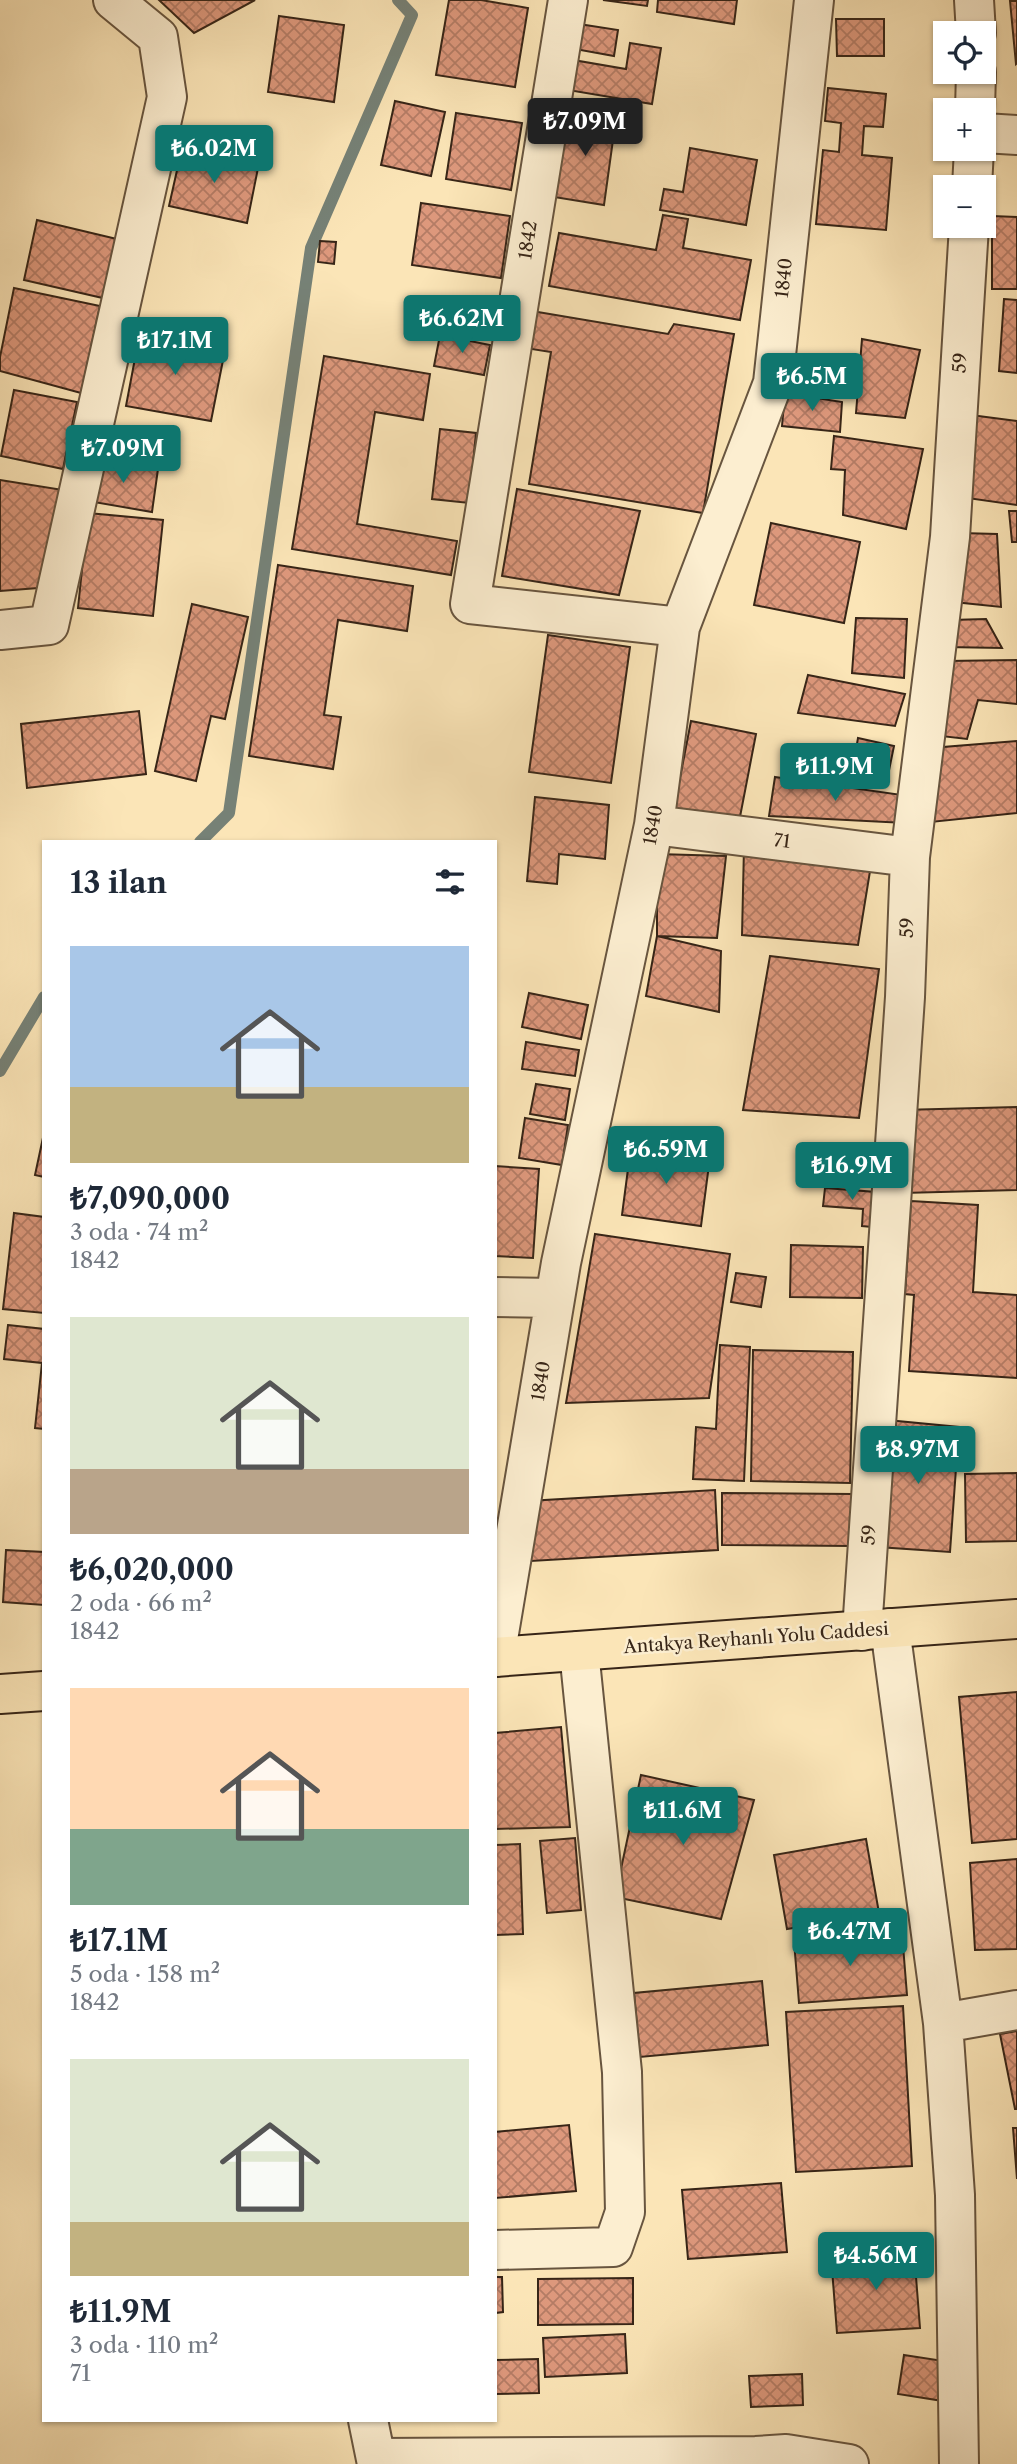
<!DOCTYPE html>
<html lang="tr">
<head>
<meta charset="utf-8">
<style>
  :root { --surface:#fff; --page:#f6f6f7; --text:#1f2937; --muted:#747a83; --accent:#0f766e }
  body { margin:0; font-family:"Libre Caslon Text",serif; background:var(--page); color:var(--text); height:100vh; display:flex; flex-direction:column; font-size:26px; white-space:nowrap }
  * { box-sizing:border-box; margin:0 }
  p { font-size:23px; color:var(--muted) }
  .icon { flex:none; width:38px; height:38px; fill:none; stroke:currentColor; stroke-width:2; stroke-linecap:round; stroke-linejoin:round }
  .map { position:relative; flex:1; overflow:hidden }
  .panel { position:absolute; left:42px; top:840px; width:455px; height:1582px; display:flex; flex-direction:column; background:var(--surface); border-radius:0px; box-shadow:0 2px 5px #0004 }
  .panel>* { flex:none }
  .tools { position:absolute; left:933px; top:21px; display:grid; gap:14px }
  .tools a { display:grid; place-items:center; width:63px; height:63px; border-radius:0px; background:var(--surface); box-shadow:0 2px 5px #0004; font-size:35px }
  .price { position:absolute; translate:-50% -60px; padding:0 16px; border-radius:7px; background:var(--accent); color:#fff; font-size:23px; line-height:46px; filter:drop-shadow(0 2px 4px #0008) }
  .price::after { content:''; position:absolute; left:50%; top:42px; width:21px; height:16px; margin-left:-10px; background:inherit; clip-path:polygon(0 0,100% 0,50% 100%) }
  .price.selected { background:#222; color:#fff }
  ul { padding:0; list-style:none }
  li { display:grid; align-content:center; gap:14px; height:371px; padding:0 28px }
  li span { display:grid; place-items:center; height:217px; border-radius:0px; color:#555 }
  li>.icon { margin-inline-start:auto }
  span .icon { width:126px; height:126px; fill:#fffc; stroke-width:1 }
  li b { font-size:30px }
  h2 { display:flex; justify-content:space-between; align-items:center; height:84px; padding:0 28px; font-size:30px }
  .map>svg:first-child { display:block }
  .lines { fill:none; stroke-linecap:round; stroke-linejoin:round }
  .stream { stroke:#768176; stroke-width:12 }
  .building { fill:url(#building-cross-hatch); stroke:#372517; stroke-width:2 }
  .minor-casing { stroke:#68553f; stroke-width:42 }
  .primary-casing { stroke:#372517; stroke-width:42 }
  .minor { stroke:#fceed0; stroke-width:38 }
  .primary { stroke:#fbe5b7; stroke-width:38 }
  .labels { text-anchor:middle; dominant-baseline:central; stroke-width:5; stroke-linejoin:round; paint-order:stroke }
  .street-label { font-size:18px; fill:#372517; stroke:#fceed0 }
</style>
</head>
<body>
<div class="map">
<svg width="1017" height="2464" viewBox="0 0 1017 2464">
  <defs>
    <pattern id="building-cross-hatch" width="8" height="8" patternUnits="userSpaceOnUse" patternTransform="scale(1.75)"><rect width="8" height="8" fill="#dd987c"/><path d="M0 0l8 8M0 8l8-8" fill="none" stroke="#b47c65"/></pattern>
  </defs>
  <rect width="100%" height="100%" fill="#fbe5b7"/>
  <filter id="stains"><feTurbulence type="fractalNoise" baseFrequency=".00286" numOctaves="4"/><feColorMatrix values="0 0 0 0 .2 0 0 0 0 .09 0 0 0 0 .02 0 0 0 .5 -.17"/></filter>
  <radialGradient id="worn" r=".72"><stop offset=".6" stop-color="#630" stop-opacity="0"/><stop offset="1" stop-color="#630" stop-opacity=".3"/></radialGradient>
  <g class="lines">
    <path class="stream" d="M200 842 229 813 311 248 412 15 398 0
      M0 1071 44 997"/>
  </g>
  <path class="building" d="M159 0H255L194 33Z
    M449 0H481L528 8 515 87 436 75Z
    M603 0H648L647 6Z
    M658 0H737L734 24 657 12Z
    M1010 1H1017V63L1016 64Z
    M279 16 344 25 334 102 268 92Z
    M836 19H884V56H837Z
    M579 24 618 30 614 56 575 49Z
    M630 43 661 48 652 104 568 90 573 60 626 69Z
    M828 88 886 94 883 127 864 126 862 155 892 158 886 230 816 224 823 150 839 152 841 123 825 121Z
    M395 101 445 112 431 176 381 165Z
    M566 110 616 118 604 205 554 197Z
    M456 113 522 123 511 190 446 179Z
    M182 148 259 163 247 223 169 206Z
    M690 148 757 160 746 225 660 210 664 189 683 192Z
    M421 203 510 216 501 278 412 265Z
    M663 215 688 219 683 248 751 260 740 320 549 286 559 233 656 250Z
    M992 216 1017 217V289H992Z
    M37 220 121 240 107 299 24 280Z
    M320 241 336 242 334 264 318 262Z
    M14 288 100 306 81 393 0 371V357Z
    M1004 299 1017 300V373L999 371Z
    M526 310 668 334 674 324 734 334 703 513 529 484 551 352 519 347Z
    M140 332 225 350 211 421 126 406Z
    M440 335 490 345 484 375 434 366Z
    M862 339 920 350 905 418 856 413Z
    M324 356 430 374 423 420 375 412 357 524 457 541 451 575 292 549Z
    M14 390 77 402 63 469 1 456Z
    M785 393 842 402 840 432 782 426Z
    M963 414 1017 421V505L953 496Z
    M440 429 476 433 469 503 432 499Z
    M834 436 923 449 906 529 843 515 845 470 831 469Z
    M94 459 158 469 152 512 88 501Z
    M0 480 63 490 38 588 0 591Z
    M517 489 640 511 619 595 502 576Z
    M1009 511H1017V542H1012Z
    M77 512 163 520 153 616 78 608 84 550Z
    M771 523 860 542 844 623 754 605Z
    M960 533 997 534 1001 607 954 602Z
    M278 565 413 586 407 631 338 620 324 715 341 717 333 769 249 756Z
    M192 604 248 617 225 719 211 716 196 781 155 771Z
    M856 618 907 619 904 678 852 673Z
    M986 619 1002 648 946 647 951 620Z
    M548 635 630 647 611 783 529 772Z
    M1017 660V704L978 700 967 739 932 735 946 661Z
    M808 675 905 694 895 726 798 713Z
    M139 711 146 774 27 788 21 724Z
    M691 721 756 734 739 822 674 809Z
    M858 738 894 746 886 785 851 778Z
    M1017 741V813L931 822V748Z
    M775 777 909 796 905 823 769 816Z
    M535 797 609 805 605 859 559 854 557 884 527 881Z
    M744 847 871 865 858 945 742 935Z
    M657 854 726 856 717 938 657 936Z
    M657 936 721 951 719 1012 646 996Z
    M770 956 879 969 859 1118 743 1110Z
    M529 993 588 1005 581 1039 522 1027Z
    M526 1042 579 1050 575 1076 522 1069Z
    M536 1084 570 1089 565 1120 530 1114Z
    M1017 1107V1190L903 1193 901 1110Z
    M525 1118 568 1125 562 1165 519 1158Z
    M44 1133V1177L35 1175Z
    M631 1146 710 1157 701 1226 622 1215Z
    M822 1148H874L875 1186 849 1187V1180L822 1181Z
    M495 1166 539 1169 533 1258 495 1256Z
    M825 1188 876 1192 872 1227 862 1226 863 1209 823 1206Z
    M911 1201 978 1205 973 1292 1017 1295V1378L909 1371 914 1295 905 1294Z
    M14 1213 44 1217V1313L3 1309Z
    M595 1234 730 1254 709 1398 566 1403Z
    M791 1245 863 1247 862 1298 790 1297Z
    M736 1273 766 1277 761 1307 731 1302Z
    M8 1325 44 1329V1429L35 1428 42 1363 4 1359Z
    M720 1345 750 1347 744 1481 693 1479 696 1427 716 1429Z
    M753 1350 853 1352 850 1483 751 1481Z
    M887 1420 959 1427 950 1552 878 1547Z
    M1017 1473V1541L966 1542 965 1474Z
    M715 1490 718 1550 531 1561 528 1501Z
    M722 1493 852 1494 851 1546 722 1545Z
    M6 1550 44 1552V1605L3 1602Z
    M1017 1692V1839L972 1843 959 1697Z
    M561 1727 570 1827 495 1829V1733Z
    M641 1775 754 1800 721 1919 615 1897Z
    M575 1838 581 1910 547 1913 540 1841Z
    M866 1839 879 1913 787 1929 774 1855Z
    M520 1844 523 1934 495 1935V1845Z
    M1017 1859V1949L975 1950 970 1863Z
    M902 1933 907 1995 799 2003 794 1941Z
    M762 1981 768 2045 640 2057 634 1993Z
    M903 2006 912 2166 796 2172 786 2012Z
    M1017 2031V2109H1015L1000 2034Z
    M569 2125 576 2191 495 2198V2132Z
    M1013 2128H1017V2179Z
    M781 2183 787 2252 688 2259 682 2190Z
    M914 2251 920 2328 837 2333 831 2256Z
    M495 2277H502L503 2312 495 2313Z
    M633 2278V2324L538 2325V2279Z
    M625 2334 627 2373 545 2377 543 2338Z
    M904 2355 950 2362 943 2401 898 2394Z
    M538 2359 539 2393 495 2394V2360Z
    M802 2374 803 2405 751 2407 749 2376Z"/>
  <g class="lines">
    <g class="minor-casing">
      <path id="minor" d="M568 0 470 604 680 627
        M974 0 976 33
        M975 110 976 72
        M984 133 1017 135
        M972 187 974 149
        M0 630 49 625 167 97 158 37 113 0
        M654 825 910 857
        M495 1297 555 1298
        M890 1628 943 2023 955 2195 959 2464
        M862 1631 905 997 910 857 950 537 969 226
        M495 1657 561 1263 654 825 680 627 773 383 814 0
        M943 2023 1017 2010
        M495 2250 613 2247 625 2212 622 2072 579 1651
        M368 2420 377 2464
        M377 2458 756 2456 786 2454
        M786 2464V2454L849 2464"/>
    </g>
    <g class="primary-casing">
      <path id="primary" d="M495 1657 1017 1619
        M0 1694 44 1691"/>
    </g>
    <use href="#minor" class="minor"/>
    <use href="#primary" class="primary"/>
  </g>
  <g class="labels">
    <g class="street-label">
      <text transform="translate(528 240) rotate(-81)">1842</text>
      <text transform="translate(784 278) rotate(-84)">1840</text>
      <text transform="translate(960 363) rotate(-86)">59</text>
      <text transform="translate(653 825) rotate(-80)">1840</text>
      <text transform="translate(782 841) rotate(7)">71</text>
      <text transform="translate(907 928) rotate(-88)">59</text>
      <text transform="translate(541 1381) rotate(-81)">1840</text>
      <text transform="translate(869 1535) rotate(-86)">59</text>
      <text transform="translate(756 1638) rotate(-4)">Antakya Reyhanlı Yolu Caddesi</text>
    </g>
  </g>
  <rect width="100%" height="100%" filter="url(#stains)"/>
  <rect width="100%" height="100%" fill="url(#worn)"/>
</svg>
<div class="tools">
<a><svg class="icon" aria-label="locate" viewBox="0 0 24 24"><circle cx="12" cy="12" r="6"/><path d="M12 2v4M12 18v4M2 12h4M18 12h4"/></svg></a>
<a>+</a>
<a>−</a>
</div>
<b class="price selected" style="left:585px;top:158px">₺7.09M</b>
<b class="price" style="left:214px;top:185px">₺6.02M</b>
<b class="price" style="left:462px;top:355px">₺6.62M</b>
<b class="price" style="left:175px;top:377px">₺17.1M</b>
<b class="price" style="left:812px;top:413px">₺6.5M</b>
<b class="price" style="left:123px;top:485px">₺7.09M</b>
<b class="price" style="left:835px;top:803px">₺11.9M</b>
<b class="price" style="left:666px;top:1186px">₺6.59M</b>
<b class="price" style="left:852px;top:1202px">₺16.9M</b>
<b class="price" style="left:918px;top:1486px">₺8.97M</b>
<b class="price" style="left:683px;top:1847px">₺11.6M</b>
<b class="price" style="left:850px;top:1968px">₺6.47M</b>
<b class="price" style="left:876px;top:2292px">₺4.56M</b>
<section class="panel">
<h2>13 ilan<svg class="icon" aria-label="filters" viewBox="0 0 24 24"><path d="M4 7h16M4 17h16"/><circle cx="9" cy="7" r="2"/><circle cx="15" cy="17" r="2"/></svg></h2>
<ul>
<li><span style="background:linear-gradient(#a9c7e8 65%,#c2b280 0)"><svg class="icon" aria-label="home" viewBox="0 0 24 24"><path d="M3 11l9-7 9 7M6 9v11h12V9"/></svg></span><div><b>₺7,090,000</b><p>3 oda · 74 m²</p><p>1842</p></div></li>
<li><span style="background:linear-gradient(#dfe7d0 70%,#b9a48a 0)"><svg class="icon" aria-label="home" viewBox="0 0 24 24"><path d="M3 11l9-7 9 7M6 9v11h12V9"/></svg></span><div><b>₺6,020,000</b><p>2 oda · 66 m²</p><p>1842</p></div></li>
<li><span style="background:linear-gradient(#ffd9b3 65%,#7fa58c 0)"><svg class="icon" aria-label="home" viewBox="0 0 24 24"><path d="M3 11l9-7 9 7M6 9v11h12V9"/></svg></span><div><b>₺17.1M</b><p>5 oda · 158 m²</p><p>1842</p></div></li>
<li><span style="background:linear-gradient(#dfe7d0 75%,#c2b280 0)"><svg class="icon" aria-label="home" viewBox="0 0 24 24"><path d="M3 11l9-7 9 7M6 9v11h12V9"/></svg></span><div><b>₺11.9M</b><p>3 oda · 110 m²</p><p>71</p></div></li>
</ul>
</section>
</div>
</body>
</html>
